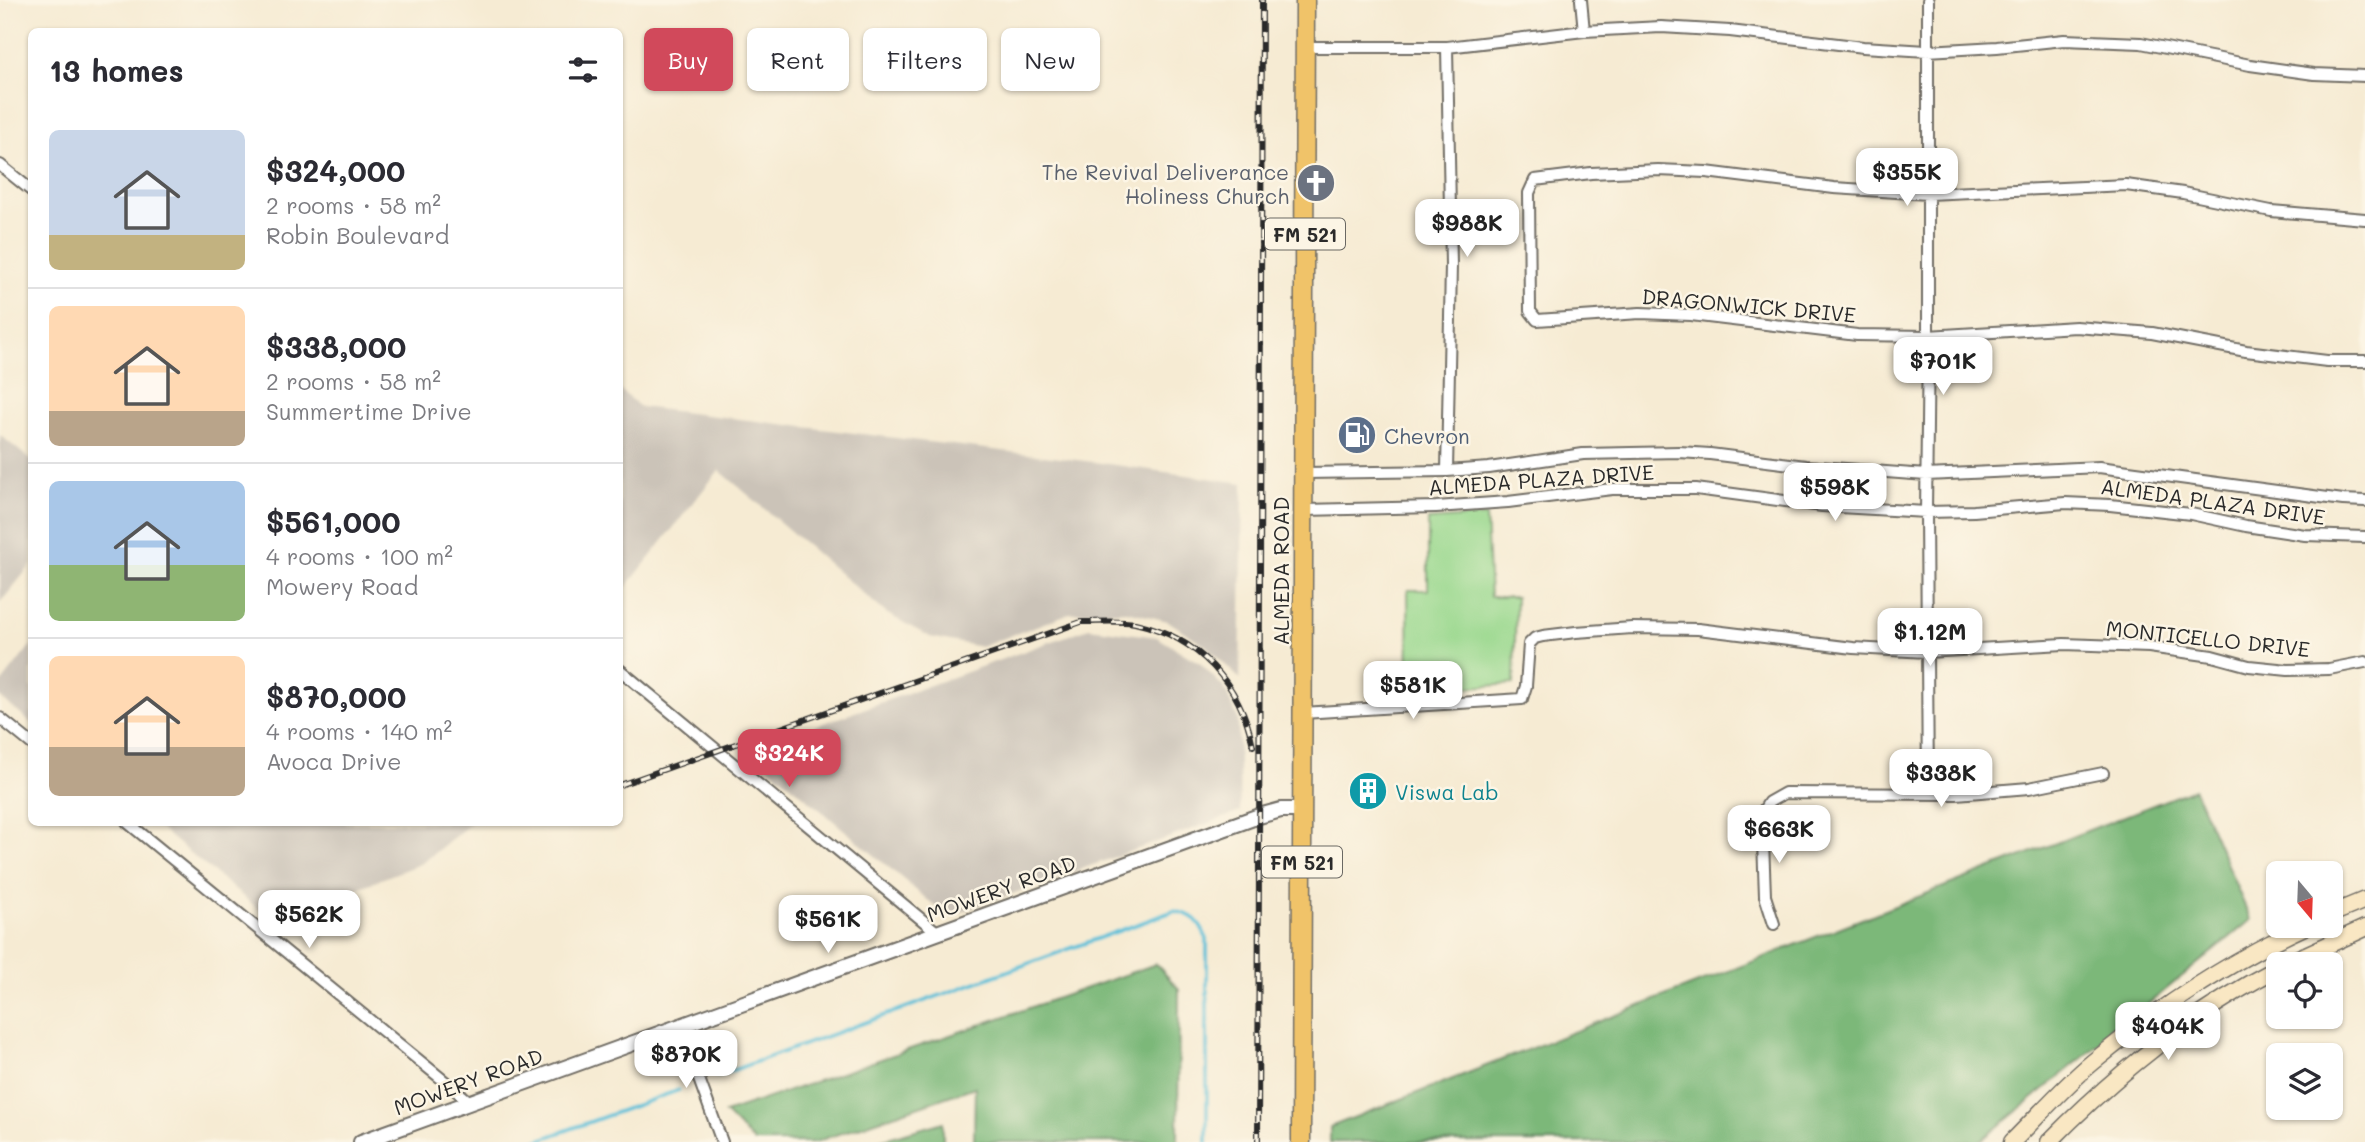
<!DOCTYPE html>
<html lang="en">
<head>
<meta charset="utf-8">
<style>
  :root { --surface:#fff; --page:#f7f7f7; --text:#2b2b33; --muted:#7c7c81; --line:#e1e1e2; --accent:#d1495b }
  body { margin:0; font-family:Mali,sans-serif; background:var(--page); color:var(--text); height:100vh; display:flex; flex-direction:column; font-size:26px; white-space:nowrap }
  * { box-sizing:border-box; margin:0 }
  p { font-size:23px; color:var(--muted) }
  .icon { flex:none; width:38px; height:38px; fill:none; stroke:currentColor; stroke-width:2; stroke-linecap:round; stroke-linejoin:round }
  .map { position:relative; flex:1; overflow:hidden }
  .details { position:absolute; left:28px; top:28px; width:595px; height:798px; display:flex; flex-direction:column; background:var(--surface); border-radius:10px; box-shadow:0 2px 5px #0004 }
  .details>* { flex:none }
  .hud { position:absolute; left:644px; top:28px; width:665px; height:63px; display:flex; gap:14px }
  .needle { width:46px; rotate:161deg }
  .fabs { position:absolute; left:2266px; top:861px; display:grid; gap:14px }
  .fabs a { display:grid; place-items:center; width:77px; height:77px; border-radius:10px; background:var(--surface); box-shadow:0 2px 5px #0004; font-size:35px }
  .price { position:absolute; translate:-50% -60px; padding:0 16px; border-radius:14px; background:#fff; color:#222; font-size:23px; line-height:46px; filter:drop-shadow(0 2px 4px #0008) }
  .price::after { content:''; position:absolute; left:50%; top:42px; width:21px; height:16px; margin-left:-10px; background:inherit; clip-path:polygon(0 0,100% 0,50% 100%) }
  .price.current { background:var(--accent); color:#fff }
  ul { padding:0; list-style:none }
  li { display:flex; align-items:center; gap:21px; height:175px; padding:0 21px }
  li+li { border-top:2px solid var(--line) }
  li span { display:grid; place-items:center; flex:none; width:196px; height:140px; border-radius:10px; color:#555 }
  li>.icon { margin-inline-start:auto }
  span .icon { width:84px; height:84px; fill:#fffc; stroke-width:1 }
  li b { font-size:30px }
  h2 { display:flex; justify-content:space-between; align-items:center; height:84px; padding:0 21px; font-size:30px }
  .chip { padding:0 24px; border-radius:10px; background:var(--surface); box-shadow:0 2px 5px #0004; font-size:24px; line-height:63px }
  .chip.current { background:var(--accent); color:#fff }
  .map>svg:first-child { display:block }
  .industrial { fill:#cbc3b8 }
  .green { fill:#9ad88e; stroke:#62825c; stroke-width:2 }
  .forest { fill:#7bb879; stroke:#537252; stroke-width:2 }
  .lines { fill:none; stroke-linecap:round; stroke-linejoin:round }
  .stream { stroke:#5bc0d9; stroke-width:3.5 }
  .minor-casing { stroke:#726e66; stroke-width:14 }
  .tertiary-casing { stroke:#726e66; stroke-width:18 }
  .secondary-casing { stroke:#726e66; stroke-width:19 }
  .primary-casing { stroke:#726e66; stroke-width:21 }
  .minor { stroke:#fff; stroke-width:10 }
  .tertiary { stroke:#fff; stroke-width:14 }
  .secondary { stroke:#f9e7c3; stroke-width:16 }
  .primary { stroke:#f0c369; stroke-width:18 }
  .rail-casing { stroke:#2b2b2b; stroke-width:6 }
  .rail { stroke:#fcf5e5; stroke-width:3.5; stroke-dasharray:10; stroke-linecap:butt }
  .labels { text-anchor:middle; dominant-baseline:central; stroke-width:5; stroke-linejoin:round; paint-order:stroke }
  .shield { fill:#fcf5e5; stroke:#6a6863; stroke-width:2 }
  .shield-label { font-size:19px; font-weight:bold; fill:#2b2b2b }
  .worship-label { font-size:21px; fill:#5b616d; stroke:#fcf5e5; text-anchor:end }
  .street-label { font-size:21px; fill:#2b2b2b; stroke:#fcf5e5 }
  .service-label { font-size:21px; fill:#4e5e75; stroke:#fcf5e5; text-anchor:start }
  .culture-label { font-size:21px; fill:#0d838f; stroke:#fcf5e5; text-anchor:start }
</style>
</head>
<body>
<div class="map">
<svg width="2365" height="1142" viewBox="0 0 2365 1142">
  <rect width="100%" height="100%" fill="#fcf5e5"/>
  <filter id="ink" filterUnits="userSpaceOnUse"><feTurbulence type="fractalNoise" baseFrequency=".0143" numOctaves="2"/><feDisplacementMap in="SourceGraphic" scale="14" xChannelSelector="R" yChannelSelector="G"/><feConvolveMatrix kernelMatrix="1 2 1 2 8 2 1 2 1" color-interpolation-filters="sRGB"/></filter>
  <filter id="wash" filterUnits="userSpaceOnUse"><feTurbulence type="fractalNoise" baseFrequency=".00686" numOctaves="4" result="noise"/><feDisplacementMap in="SourceGraphic" scale="28" xChannelSelector="R" yChannelSelector="G"/><feGaussianBlur stdDeviation="1.57" result="paint"/><feColorMatrix in="noise" values="0 0 0 0 0 0 0 0 0 0 0 0 0 0 0 0 0 1.4 0 .05"/><feComposite in="paint" operator="in"/></filter>
  <g filter="url(#wash)">
    <rect width="100%" height="100%" fill="#f6ebd3"/>
    <path class="industrial" d="M620 390 640 407 1101 463 1243 483 1240 679 1205 645 1168 621 1127 611 1070 613 981 647 930 637 886 613 719 470 620 595Z
      M0 435 32 461 31 565 0 603Z
      M1089 628 1157 637 1201 664 1224 688 1238 719 1240 812 948 917 749 750Z
      M31 645V723L0 697V685Z
      M153 823H471L422 863 273 921Z"/>
    <path class="green" d="M1486 516 1490 597H1516L1514 684 1409 691 1408 590H1428V520Z"/>
    <path class="forest" d="M2194 789 2251 920 1979 1142H1330V1127Z
      M1156 964 1179 989 1178 1142H974L975 1087 815 1142H754L725 1113Z
      M943 1122V1142H874Z"/>
    <g class="lines">
      <path class="stream" d="M717 1076 1174 911C1195 915 1198 920 1207 939V1142
        M534 1142 679 1090"/>
    </g>
  </g>
  <g filter="url(#ink)">
    <g class="lines">
      <g class="minor-casing">
        <path id="minor" d="M1581 0 1584 31
          M1928 0V336L1926 512 1928 794
          M1305 47H1447L1584 31 1661 27 1730 31 1863 47 1927 51 1997 47 2064 40 2141 43 2250 65 2314 74 2365 76
          M0 165 32 191
          M2365 219 2271 211 2183 193 2126 185 1928 194 1834 188 1706 172 1658 170 1591 173 1535 180 1529 193 1530 311 1537 320 1640 313 1691 315 1857 335 1928 336 2076 327 2152 333 2246 351 2327 361H2365
          M1447 471 1451 265 1447 47
          M1304 473 1447 471 1489 468 1583 454 1679 452 1710 454 1806 466 1926 475 2099 467 2343 500 2365 501
          M1304 510 1436 507 1508 502 1612 489H1696L1822 506 1926 512 1974 511 2065 503 2110 505 2191 514 2246 526 2305 535 2365 537
          M620 670 938 933
          M1303 713 1522 699 1526 686 1529 644 1535 638 1543 636 1576 632 1632 628 1698 629 1853 648 1927 652 2064 644 2149 647 2212 656 2249 666 2288 670 2329 669 2365 662
          M0 718 32 744
          M127 822 470 1102
          M1774 924 1765 896 1762 813 1769 802 1785 793 1956 794 2029 788 2103 773
          M680 1027 722 1142"/>
      </g>
      <g class="tertiary-casing">
        <path id="tertiary" d="M361 1142 1259 816 1281 810H1302"/>
      </g>
      <g class="secondary-casing">
        <path id="secondary" d="M2331 914 2365 900
          M2286 964 2365 928
          M2012 1142C2039 1115 2064 1086 2093 1062 2158 1009 2229 961 2306 926
          M2049 1142C2116 1074 2193 1012 2278 968"/>
      </g>
      <g class="primary-casing">
        <path id="primary" d="M1301 1142 1305 0"/>
      </g>
      <use href="#minor" class="minor"/>
      <use href="#tertiary" class="tertiary"/>
      <use href="#secondary" class="secondary"/>
      <use href="#primary" class="primary"/>
      <g class="rail-casing">
        <path id="rail" d="M620 785 1081 622C1098 622 1118 620 1135 623 1198 637 1241 684 1253 746
          M1258 1142 1262 0"/>
      </g>
      <use href="#rail" class="rail"/>
    </g>
  </g>
  <defs>
    <g id="church-disc" transform="scale(2.0125)"><circle r="9.5" fill="#6b7280" stroke="#fcf5e5"/><path d="M-1.2-6h2.4v3.5h3.3v2.4h-3.3V6h-2.4V-.1h-3.3v-2.4h3.3Z" fill="#fff"/></g>
    <g id="fuel-disc" transform="scale(2.0125)"><circle r="9.5" fill="#5c6f8a" stroke="#fcf5e5"/><path d="M-5.5-6h7V0h2V4h1.3V-2.5L3-4.5l.8-.8L6-3V5H2.5V1h-1V6h-7ZM-4.2-4.7v3.2H.2V-4.7Z" fill="#fff"/></g>
    <g id="building-disc" transform="scale(2.0125)"><circle r="9.5" fill="#0f9aa8" stroke="#fcf5e5"/><path d="M-4-6H4V6H1V3H-1V6H-4ZM-2.5-4.3h1.7v1.8h-1.7ZM.8-4.3h1.7v1.8H.8ZM-2.5-1h1.7V.8h-1.7ZM.8-1h1.7V.8H.8Z" fill="#fff"/></g>
  </defs>
  <g fill-rule="evenodd">
    <use href="#church-disc" x="1316" y="183"/>
    <use href="#fuel-disc" x="1357" y="435"/>
    <use href="#building-disc" x="1368" y="791"/>
  </g>
  <g class="labels">
    <g class="shield">
      <rect x="1265" y="218.5" width="80" height="31" rx="5"/>
      <rect x="1262" y="846.5" width="80" height="31" rx="5"/>
    </g>
    <g class="shield-label">
      <text x="1305" y="234">FM 521</text>
      <text x="1302" y="862">FM 521</text>
    </g>
    <g class="worship-label">
      <text x="1289" y="171">The Revival Deliverance<tspan x="1289" dy="24">Holiness Church</tspan></text>
    </g>
    <g class="street-label">
      <text transform="translate(1749 305) rotate(5)">DRAGONWICK DRIVE</text>
      <text transform="translate(1541 479) rotate(-4)">ALMEDA PLAZA DRIVE</text>
      <text transform="translate(2213 501) rotate(8)">ALMEDA PLAZA DRIVE</text>
      <text transform="translate(1280 571) rotate(-90)">ALMEDA ROAD</text>
      <text transform="translate(2208 638) rotate(6)">MONTICELLO DRIVE</text>
      <text transform="translate(1001 888) rotate(-20)">MOWERY ROAD</text>
      <text transform="translate(468 1081) rotate(-20)">MOWERY ROAD</text>
    </g>
    <g class="service-label">
      <text x="1384" y="435">Chevron</text>
    </g>
    <g class="culture-label">
      <text x="1395" y="791">Viswa Lab</text>
    </g>
  </g>
</svg>
<div class="fabs">
<a><svg class="needle" viewBox="-14 -14 28 28"><path d="M0-13l5 13h-10z" fill="#e53935"/><path d="M0 13l5-13h-10z" fill="#7c7c81"/></svg></a>
<a><svg class="icon" aria-label="locate" viewBox="0 0 24 24"><circle cx="12" cy="12" r="6"/><path d="M12 2v4M12 18v4M2 12h4M18 12h4"/></svg></a>
<a><svg class="icon" aria-label="layers" viewBox="0 0 24 24"><path d="M12 4l9 5-9 5-9-5zM3 14l9 5 9-5"/></svg></a>
</div>
<b class="price" style="left:1907px;top:208px">$355K</b>
<b class="price" style="left:1467px;top:259px">$988K</b>
<b class="price" style="left:1943px;top:397px">$701K</b>
<b class="price" style="left:1835px;top:523px">$598K</b>
<b class="price" style="left:1930px;top:668px">$1.12M</b>
<b class="price" style="left:1413px;top:721px">$581K</b>
<b class="price current" style="left:789px;top:789px">$324K</b>
<b class="price" style="left:1941px;top:809px">$338K</b>
<b class="price" style="left:1779px;top:865px">$663K</b>
<b class="price" style="left:309px;top:950px">$562K</b>
<b class="price" style="left:828px;top:955px">$561K</b>
<b class="price" style="left:2168px;top:1062px">$404K</b>
<b class="price" style="left:686px;top:1090px">$870K</b>
<div class="hud">
<a class="chip current">Buy</a>
<a class="chip">Rent</a>
<a class="chip">Filters</a>
<a class="chip">New</a>
</div>
<section class="details">
<h2>13 homes<svg class="icon" aria-label="filters" viewBox="0 0 24 24"><path d="M4 7h16M4 17h16"/><circle cx="9" cy="7" r="2"/><circle cx="15" cy="17" r="2"/></svg></h2>
<ul>
<li><span style="background:linear-gradient(#c9d6e8 75%,#c2b280 0)"><svg class="icon" aria-label="home" viewBox="0 0 24 24"><path d="M3 11l9-7 9 7M6 9v11h12V9"/></svg></span><div><b>$324,000</b><p>2 rooms · 58 m²</p><p>Robin Boulevard</p></div></li>
<li><span style="background:linear-gradient(#ffd9b3 75%,#b9a48a 0)"><svg class="icon" aria-label="home" viewBox="0 0 24 24"><path d="M3 11l9-7 9 7M6 9v11h12V9"/></svg></span><div><b>$338,000</b><p>2 rooms · 58 m²</p><p>Summertime Drive</p></div></li>
<li><span style="background:linear-gradient(#a9c7e8 60%,#8fb573 0)"><svg class="icon" aria-label="home" viewBox="0 0 24 24"><path d="M3 11l9-7 9 7M6 9v11h12V9"/></svg></span><div><b>$561,000</b><p>4 rooms · 100 m²</p><p>Mowery Road</p></div></li>
<li><span style="background:linear-gradient(#ffd9b3 65%,#b9a48a 0)"><svg class="icon" aria-label="home" viewBox="0 0 24 24"><path d="M3 11l9-7 9 7M6 9v11h12V9"/></svg></span><div><b>$870,000</b><p>4 rooms · 140 m²</p><p>Avoca Drive</p></div></li>
</ul>
</section>
</div>
</body>
</html>
